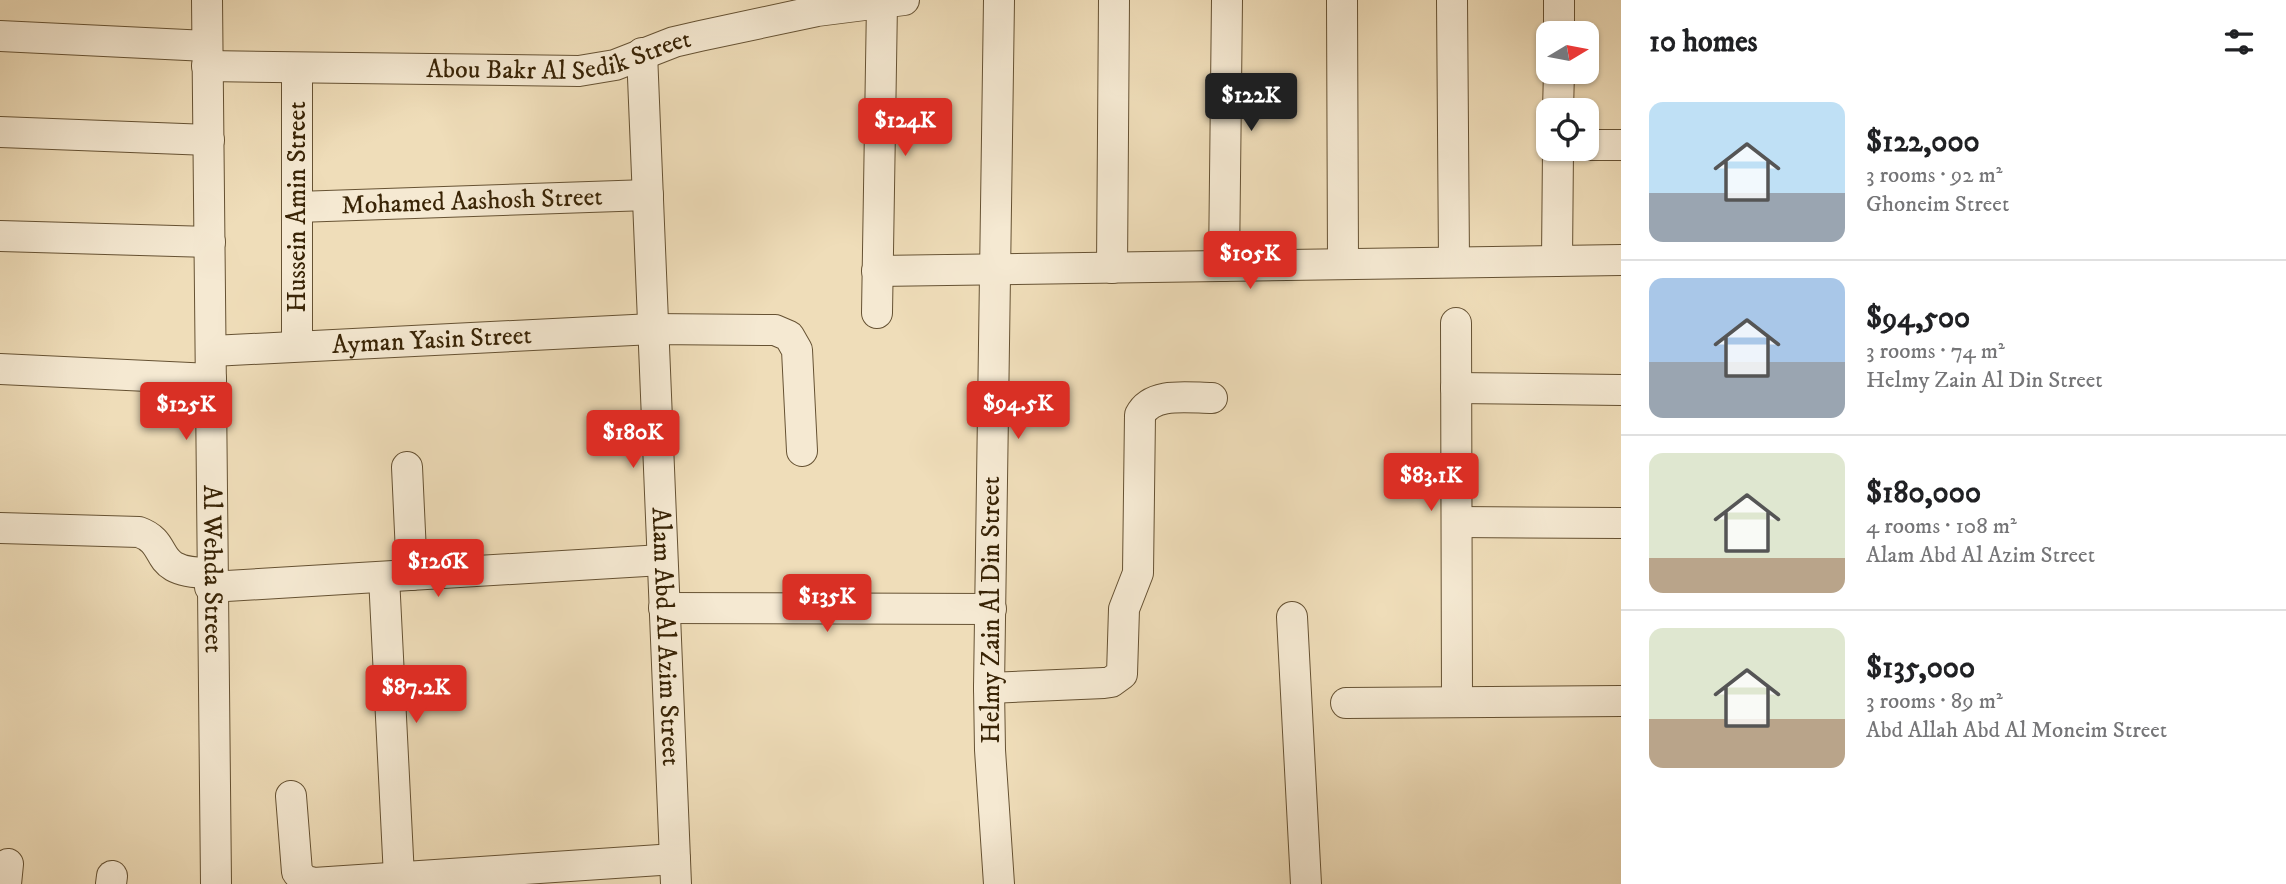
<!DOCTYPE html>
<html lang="en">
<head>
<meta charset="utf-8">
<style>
  :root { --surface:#fff; --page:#f2f2f2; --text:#202124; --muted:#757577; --line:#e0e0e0; --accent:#d93025 }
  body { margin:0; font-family:"IM FELL DW Pica",serif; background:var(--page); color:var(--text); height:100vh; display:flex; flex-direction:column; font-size:26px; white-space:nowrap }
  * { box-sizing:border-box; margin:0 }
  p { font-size:23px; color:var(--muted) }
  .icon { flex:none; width:38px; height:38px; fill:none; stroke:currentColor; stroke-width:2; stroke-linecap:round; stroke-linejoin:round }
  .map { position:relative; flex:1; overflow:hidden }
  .details { display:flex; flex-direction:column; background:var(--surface); width:665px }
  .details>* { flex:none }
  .needle { width:46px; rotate:80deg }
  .fabs { position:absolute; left:1536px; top:21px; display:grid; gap:14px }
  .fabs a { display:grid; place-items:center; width:63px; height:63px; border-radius:14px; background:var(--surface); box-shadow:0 2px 5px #0004; font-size:35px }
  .price { position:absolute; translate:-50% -60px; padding:0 16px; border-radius:7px; background:var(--accent); color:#fff; font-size:23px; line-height:46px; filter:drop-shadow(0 2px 4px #0008) }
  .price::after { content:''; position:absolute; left:50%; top:42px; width:21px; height:16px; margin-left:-10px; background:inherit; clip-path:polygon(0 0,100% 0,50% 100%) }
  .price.selected { background:#222; color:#fff }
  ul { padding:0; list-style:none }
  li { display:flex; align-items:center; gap:21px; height:175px; padding:0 28px }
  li+li { border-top:2px solid var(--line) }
  li span { display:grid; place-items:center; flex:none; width:196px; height:140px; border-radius:14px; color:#555 }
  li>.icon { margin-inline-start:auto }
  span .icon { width:84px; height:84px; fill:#fffc; stroke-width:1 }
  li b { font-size:30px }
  h2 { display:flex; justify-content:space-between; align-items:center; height:84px; padding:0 28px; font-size:30px }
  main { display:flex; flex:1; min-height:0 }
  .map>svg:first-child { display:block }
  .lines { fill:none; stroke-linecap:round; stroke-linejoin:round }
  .minor-casing { stroke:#665233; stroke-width:32 }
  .minor { stroke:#f5e9d2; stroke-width:30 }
  .labels { text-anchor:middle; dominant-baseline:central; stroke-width:5; stroke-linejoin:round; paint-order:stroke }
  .street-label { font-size:26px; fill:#392406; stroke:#f5e9d2 }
</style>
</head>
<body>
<main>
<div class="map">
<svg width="1621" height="884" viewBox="0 0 1621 884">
  <rect width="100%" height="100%" fill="#efddb9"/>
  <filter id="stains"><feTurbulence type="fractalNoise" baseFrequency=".00286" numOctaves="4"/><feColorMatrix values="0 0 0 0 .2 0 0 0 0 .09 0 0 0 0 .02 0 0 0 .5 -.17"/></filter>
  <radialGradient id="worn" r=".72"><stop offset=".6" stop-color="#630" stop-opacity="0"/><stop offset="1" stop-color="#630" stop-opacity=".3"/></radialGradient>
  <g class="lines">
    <g class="minor-casing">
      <g id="minor">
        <path id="s1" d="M207 0 216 884"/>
        <path d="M999 0 989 688 990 750 999 884"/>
        <path d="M1342 0 1343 264"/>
        <path d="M1452 0 1454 262"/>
        <path d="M1559 33V0"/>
        <path d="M0 36 207 46"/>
        <path id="s2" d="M642 53 676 884"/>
        <path id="s3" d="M207 66 579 71 615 65 674 42 700 36 817 11 904 0"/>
        <path d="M297 68V346"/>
        <path d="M1558 110 1559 72"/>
        <path d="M0 132 209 140"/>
        <path d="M1587 145H1621"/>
        <path id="s4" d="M297 207 648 195"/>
        <path d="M0 236 210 242"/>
        <path d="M1557 261 1558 149"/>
        <path d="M1224 266 1227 0"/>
        <path d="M1112 268 1114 0"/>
        <path d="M877 271 1621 260"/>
        <path d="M877 313 882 3"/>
        <path d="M1456 323 1457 702"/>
        <path id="s5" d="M212 351 653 329 775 330 789 336 797 350 802 451"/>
        <path d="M0 369 211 379"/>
        <path d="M1456 388 1621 390"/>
        <path d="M407 467 412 575"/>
        <path d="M1457 522 1621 523"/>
        <path d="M0 528 139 532C173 544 148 573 210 573"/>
        <path d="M384 577 399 877"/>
        <path d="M210 587 662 560"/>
        <path d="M664 608 991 609"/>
        <path d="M1292 617 1306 884"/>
        <path d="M989 688 1104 683 1111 682 1122 674 1124 609 1138 573 1140 415C1152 391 1190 398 1212 398"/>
        <path d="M1346 703 1621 701"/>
        <path d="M291 796 297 872 304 880 314 883 675 859"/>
        <path d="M6 884 8 864"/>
        <path d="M111 884 112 876"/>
      </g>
    </g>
    <use href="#minor" class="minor"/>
  </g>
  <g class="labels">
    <g class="street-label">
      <text stroke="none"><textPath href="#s3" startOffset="354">Abou Bakr Al Sedik Street</textPath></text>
      <text stroke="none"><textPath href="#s4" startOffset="175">Mohamed Aashosh Street</textPath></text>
      <text transform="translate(297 207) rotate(-90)">Hussein Amin Street</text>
      <text stroke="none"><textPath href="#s5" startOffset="220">Ayman Yasin Street</textPath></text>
      <text stroke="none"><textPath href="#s1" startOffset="569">Al Wehda Street</textPath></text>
      <text transform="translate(991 610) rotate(-90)">Helmy Zain Al Din Street</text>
      <text stroke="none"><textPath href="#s2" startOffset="584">Alam Abd Al Azim Street</textPath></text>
    </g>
  </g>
  <rect width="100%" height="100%" filter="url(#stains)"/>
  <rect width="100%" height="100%" fill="url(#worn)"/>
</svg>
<div class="fabs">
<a><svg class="needle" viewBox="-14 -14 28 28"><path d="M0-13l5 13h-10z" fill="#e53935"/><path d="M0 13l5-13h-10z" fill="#757577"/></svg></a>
<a><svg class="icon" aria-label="locate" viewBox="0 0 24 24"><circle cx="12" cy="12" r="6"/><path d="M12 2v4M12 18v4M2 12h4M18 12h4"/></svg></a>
</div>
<b class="price selected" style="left:1251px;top:133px">$122K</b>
<b class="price" style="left:905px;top:158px">$124K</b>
<b class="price" style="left:1250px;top:291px">$105K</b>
<b class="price" style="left:1018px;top:441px">$94.5K</b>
<b class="price" style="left:186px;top:442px">$125K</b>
<b class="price" style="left:633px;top:470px">$180K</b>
<b class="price" style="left:1431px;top:513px">$83.1K</b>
<b class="price" style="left:438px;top:599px">$126K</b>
<b class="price" style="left:827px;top:634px">$135K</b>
<b class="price" style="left:416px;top:725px">$87.2K</b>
</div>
<section class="details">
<h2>10 homes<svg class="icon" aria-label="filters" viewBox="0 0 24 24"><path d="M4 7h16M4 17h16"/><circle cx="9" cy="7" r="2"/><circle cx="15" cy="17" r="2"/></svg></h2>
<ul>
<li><span style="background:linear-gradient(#bfe0f5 65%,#9aa5b1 0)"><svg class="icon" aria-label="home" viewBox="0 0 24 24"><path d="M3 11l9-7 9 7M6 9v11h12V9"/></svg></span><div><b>$122,000</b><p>3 rooms · 92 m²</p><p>Ghoneim Street</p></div></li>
<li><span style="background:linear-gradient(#a9c7e8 60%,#9aa5b1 0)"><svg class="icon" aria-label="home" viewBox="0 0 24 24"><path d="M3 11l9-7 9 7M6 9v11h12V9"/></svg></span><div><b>$94,500</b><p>3 rooms · 74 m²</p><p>Helmy Zain Al Din Street</p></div></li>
<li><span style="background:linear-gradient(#dfe7d0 75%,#b9a48a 0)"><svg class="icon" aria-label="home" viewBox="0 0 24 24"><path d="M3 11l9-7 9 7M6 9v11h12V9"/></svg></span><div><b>$180,000</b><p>4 rooms · 108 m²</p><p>Alam Abd Al Azim Street</p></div></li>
<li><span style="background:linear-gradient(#dfe7d0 65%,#b9a48a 0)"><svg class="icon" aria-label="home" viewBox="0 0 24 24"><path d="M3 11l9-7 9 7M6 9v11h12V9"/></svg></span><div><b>$135,000</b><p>3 rooms · 89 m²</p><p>Abd Allah Abd Al Moneim Street</p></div></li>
</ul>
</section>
</main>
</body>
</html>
